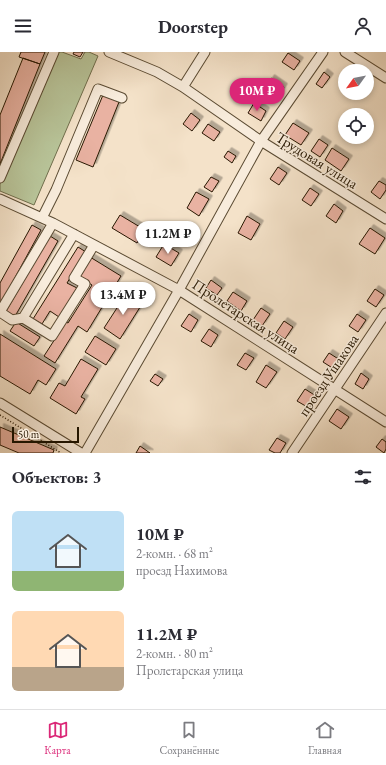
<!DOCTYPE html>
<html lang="ru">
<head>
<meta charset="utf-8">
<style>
  :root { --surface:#fff; --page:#f7f7f7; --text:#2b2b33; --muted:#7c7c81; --line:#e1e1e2; --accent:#db2777 }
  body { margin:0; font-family:"EB Garamond",serif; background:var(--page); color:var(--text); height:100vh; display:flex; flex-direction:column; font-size:15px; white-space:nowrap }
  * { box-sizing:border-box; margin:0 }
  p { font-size:13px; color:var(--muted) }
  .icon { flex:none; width:22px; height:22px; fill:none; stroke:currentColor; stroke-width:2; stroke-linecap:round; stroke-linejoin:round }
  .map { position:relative; height:401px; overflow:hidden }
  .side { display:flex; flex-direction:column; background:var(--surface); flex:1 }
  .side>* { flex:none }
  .needle { width:26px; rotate:237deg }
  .buttons { position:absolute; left:338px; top:12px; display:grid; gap:8px }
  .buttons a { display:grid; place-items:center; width:36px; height:36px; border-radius:50%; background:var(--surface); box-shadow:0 2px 6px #0003; font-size:20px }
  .scale { position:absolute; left:12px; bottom:10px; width:67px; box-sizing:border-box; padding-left:4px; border:2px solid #271700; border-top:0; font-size:11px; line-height:14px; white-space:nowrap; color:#271700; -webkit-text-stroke:3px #f8ecdc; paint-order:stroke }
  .price { position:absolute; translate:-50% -34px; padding:0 9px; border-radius:14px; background:#fff; color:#222; font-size:13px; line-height:26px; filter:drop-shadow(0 1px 2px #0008) }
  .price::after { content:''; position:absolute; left:50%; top:24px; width:12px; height:9px; margin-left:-6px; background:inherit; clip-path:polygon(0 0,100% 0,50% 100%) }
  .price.on { background:var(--accent); color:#fff }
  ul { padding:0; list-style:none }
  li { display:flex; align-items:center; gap:12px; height:100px; padding:0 12px }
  li span { display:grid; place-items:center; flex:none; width:112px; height:80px; border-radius:6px; color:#555 }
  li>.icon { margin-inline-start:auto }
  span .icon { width:48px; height:48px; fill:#fffc; stroke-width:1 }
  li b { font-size:17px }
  h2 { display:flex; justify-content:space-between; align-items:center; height:48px; padding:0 12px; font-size:17px }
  header { display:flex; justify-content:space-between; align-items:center; height:52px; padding:0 12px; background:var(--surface); font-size:18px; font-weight:700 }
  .dock { display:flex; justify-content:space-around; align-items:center; height:56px; border-top:1px solid var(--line); background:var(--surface); font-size:11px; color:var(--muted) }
  .dock a { display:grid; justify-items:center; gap:2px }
  .dock .on { color:var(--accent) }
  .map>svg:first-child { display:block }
  .green { fill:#b8c499; stroke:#706e4c }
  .building { fill:#e9b2a2; stroke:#271700; filter:url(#shadow) }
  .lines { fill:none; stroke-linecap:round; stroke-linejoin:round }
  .minor-casing { stroke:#5a4a32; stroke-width:11 }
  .path { stroke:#271700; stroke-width:1.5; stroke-dasharray:1 2; stroke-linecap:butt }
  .minor { stroke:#f8ecdc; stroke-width:9 }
  .labels { text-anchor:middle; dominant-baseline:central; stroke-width:3; stroke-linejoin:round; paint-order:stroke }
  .street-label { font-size:15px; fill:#271700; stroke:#f8ecdc }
</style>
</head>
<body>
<header><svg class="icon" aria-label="menu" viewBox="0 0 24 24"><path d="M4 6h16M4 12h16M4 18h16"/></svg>Doorstep<svg class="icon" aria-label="person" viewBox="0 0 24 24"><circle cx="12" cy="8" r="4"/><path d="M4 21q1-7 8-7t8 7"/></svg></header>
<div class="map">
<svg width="386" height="401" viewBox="0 0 386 401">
  <defs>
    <filter id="shadow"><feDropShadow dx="3.5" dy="-3.5" stdDeviation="0" flood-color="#0004"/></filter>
  </defs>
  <rect width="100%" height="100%" fill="#f4e2c9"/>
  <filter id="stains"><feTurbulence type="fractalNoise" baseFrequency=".005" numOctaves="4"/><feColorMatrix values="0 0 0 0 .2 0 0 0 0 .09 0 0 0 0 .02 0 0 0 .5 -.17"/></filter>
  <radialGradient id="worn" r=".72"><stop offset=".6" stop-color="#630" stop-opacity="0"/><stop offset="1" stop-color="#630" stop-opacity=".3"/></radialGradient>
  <path class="green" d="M56 0H62L81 7 85 0H89L98 4 34 153 0 139V132Z"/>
  <path class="building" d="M21 0H45L40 12 19 5Z
    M74 0H83L80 5 73 2Z
    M288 1 300 9 294 18 282 10Z
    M23 6 40 12 0 112V63Z
    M324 20 330 25 322 36 316 32Z
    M271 26 284 35 278 45 265 36Z
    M103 43 119 50 93 115 76 108Z
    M254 51 266 59 261 69 248 61Z
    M191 61 200 68 192 79 183 72Z
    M293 71 309 81 301 93 285 83Z
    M208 72 220 80 214 89 202 81Z
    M319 87 328 93 320 105 311 99Z
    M332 96 349 107 341 119 325 108Z
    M228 99 236 104 232 111 224 105Z
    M278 115 287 121 279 133 270 127Z
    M211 125 219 129 212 140 204 135Z
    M379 129 386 133V138L380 147 371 140Z
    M310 136 319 142 311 154 302 148Z
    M196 140 209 147 199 164 187 156Z
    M334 152 343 159 336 171 326 164Z
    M120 163 145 178 137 191 112 176Z
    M247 164 260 172 251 188 238 181Z
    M32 173 41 178 0 253V231Z
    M370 176 385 186 375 202 359 192Z
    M50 184 58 189 14 266 5 261Z
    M164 192 179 201 171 214 156 205Z
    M78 195 86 200 67 231 77 236 59 265 50 259 42 272 33 267Z
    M90 205 121 224 87 280 78 274 55 311 44 304 66 270 68 271 92 233 78 224Z
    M211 228 222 236 217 243 206 236Z
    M375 237 384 243 376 255 367 249Z
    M233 240 247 249 241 259 227 249Z
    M126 242 142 252 120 287 104 276Z
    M261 256 270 262 262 274 253 268Z
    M189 262 198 268 191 280 181 274Z
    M357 262 366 268 358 280 349 274Z
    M284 269 293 275 285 287 276 281Z
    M16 270 40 285 34 294 10 279Z
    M209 277 218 283 211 295 201 289Z
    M0 282 56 317 46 333 38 328 30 342 0 324Z
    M95 284 116 297 106 313 85 300Z
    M245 301 254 306 246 318 237 313Z
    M329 301 340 308 334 317 323 310Z
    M81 307 98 317 81 345 85 347 76 362 50 346 59 331 65 334Z
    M266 313 277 320 266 336 256 330Z
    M361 321 369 327 363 337 355 332Z
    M155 322 163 327 158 334 150 329Z
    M305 337 316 344 309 356 297 349Z
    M337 357 349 365 341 377 329 369Z
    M0 375 54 398 53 401H19L0 393Z
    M277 386 286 391 280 401H275L269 398Z
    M382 387 386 390V397L384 401 376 395Z
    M140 394 150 401H136Z"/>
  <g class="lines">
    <g class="minor-casing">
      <path id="minor" d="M109 0 157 20 183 35 261 89 386 167
        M345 0 386 26
        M183 35 205 0
        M0 126 54 0
        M0 147 53 171 179 238 386 370
        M42 166 56 138 98 37 122 46
        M74 182 23 266 52 284 85 232 74 226 94 193
        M0 260 53 171
        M0 260 12 268 23 266
        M0 351 81 401
        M85 401 179 238 261 89 323 0
        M292 401 386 261"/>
    </g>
    <path class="path" d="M0 363 61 401"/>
    <use href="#minor" class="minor"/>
  </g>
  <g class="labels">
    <g class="street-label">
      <text transform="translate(317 108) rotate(32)">Трудовая улица</text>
      <text transform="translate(246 264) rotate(33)">Пролетарская улица</text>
      <text transform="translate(328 323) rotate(-56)">проезд Ушакова</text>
    </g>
  </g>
  <rect width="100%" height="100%" filter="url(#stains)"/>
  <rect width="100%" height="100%" fill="url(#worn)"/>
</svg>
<div class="buttons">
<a><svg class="needle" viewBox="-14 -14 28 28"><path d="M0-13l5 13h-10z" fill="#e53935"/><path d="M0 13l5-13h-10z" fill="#7c7c81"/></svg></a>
<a><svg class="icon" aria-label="locate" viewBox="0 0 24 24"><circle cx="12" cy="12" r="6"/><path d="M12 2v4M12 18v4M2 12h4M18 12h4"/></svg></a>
</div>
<div class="scale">50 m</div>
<b class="price on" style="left:257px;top:60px">10M ₽</b>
<b class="price" style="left:168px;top:203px">11.2M ₽</b>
<b class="price" style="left:123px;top:264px">13.4M ₽</b>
</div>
<section class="side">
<h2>Объектов: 3<svg class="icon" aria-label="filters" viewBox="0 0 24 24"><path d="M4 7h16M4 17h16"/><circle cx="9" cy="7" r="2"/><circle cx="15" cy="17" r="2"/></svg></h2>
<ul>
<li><span style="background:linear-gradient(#bfe0f5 75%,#8fb573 0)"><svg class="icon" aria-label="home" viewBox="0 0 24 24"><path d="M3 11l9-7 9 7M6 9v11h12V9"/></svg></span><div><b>10M ₽</b><p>2-комн. · 68 m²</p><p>проезд Нахимова</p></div></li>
<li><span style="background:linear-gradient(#ffd9b3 70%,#b9a48a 0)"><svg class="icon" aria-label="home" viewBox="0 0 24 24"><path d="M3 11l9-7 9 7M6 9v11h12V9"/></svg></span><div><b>11.2M ₽</b><p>2-комн. · 80 m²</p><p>Пролетарская улица</p></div></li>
</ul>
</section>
<nav class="dock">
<a class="on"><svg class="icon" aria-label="map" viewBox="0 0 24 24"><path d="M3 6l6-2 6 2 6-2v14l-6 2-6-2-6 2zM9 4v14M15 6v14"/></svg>Карта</a>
<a><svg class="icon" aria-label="saved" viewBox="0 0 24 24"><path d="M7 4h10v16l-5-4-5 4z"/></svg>Сохранённые</a>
<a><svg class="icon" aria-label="home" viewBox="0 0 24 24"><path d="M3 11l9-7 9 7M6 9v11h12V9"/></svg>Главная</a>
</nav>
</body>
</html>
